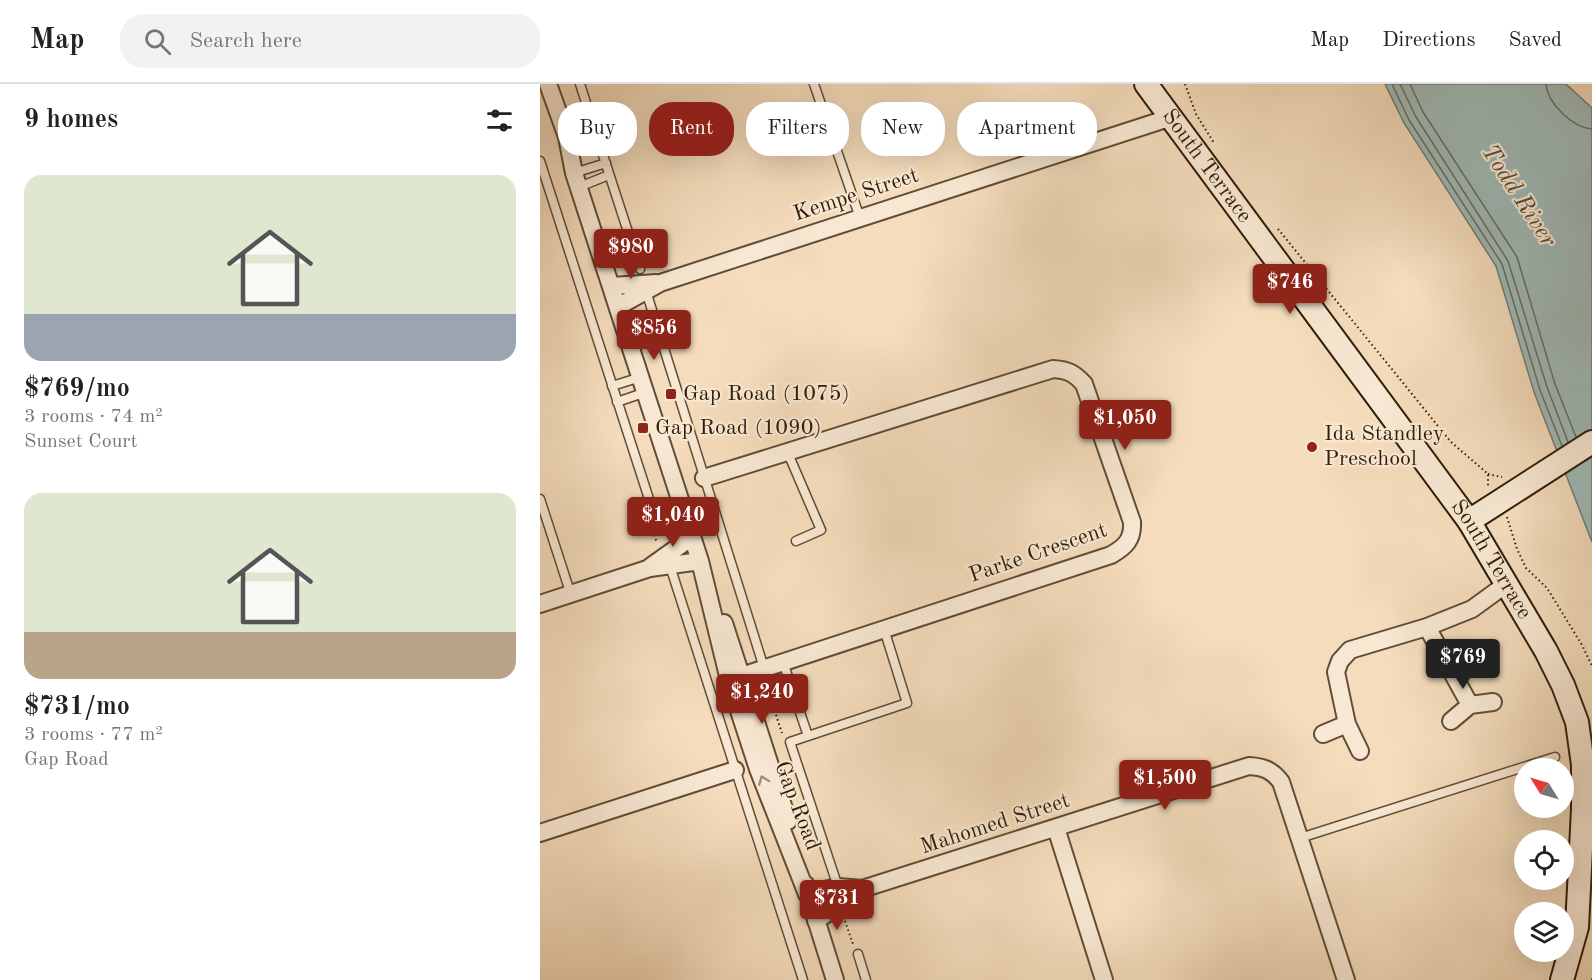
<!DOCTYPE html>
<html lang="en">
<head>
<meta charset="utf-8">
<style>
  :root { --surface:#fff; --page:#f2f2f2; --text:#222; --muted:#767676; --line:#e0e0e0; --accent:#8f2418 }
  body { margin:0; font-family:"Old Standard TT",serif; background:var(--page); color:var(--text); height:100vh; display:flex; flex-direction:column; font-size:22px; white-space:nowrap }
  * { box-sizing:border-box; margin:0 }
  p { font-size:20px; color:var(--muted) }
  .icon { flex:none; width:33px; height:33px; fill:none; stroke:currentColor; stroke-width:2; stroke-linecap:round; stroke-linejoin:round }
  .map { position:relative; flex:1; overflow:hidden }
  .side { display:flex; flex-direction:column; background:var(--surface); width:540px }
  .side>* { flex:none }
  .guide { position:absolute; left:18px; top:18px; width:570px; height:54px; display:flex; gap:12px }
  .needle { width:39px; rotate:307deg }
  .buttons { position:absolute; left:974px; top:674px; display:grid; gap:12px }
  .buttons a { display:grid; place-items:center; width:60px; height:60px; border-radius:50%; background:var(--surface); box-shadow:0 6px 24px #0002; font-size:30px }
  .price { position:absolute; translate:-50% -51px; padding:0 14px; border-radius:6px; background:var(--accent); color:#fff; font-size:20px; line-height:39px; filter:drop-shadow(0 2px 3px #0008) }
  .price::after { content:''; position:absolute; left:50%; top:36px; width:18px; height:14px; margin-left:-9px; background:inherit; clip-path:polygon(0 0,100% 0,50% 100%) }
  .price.current { background:#222; color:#fff }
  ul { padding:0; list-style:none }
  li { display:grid; align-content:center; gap:12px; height:318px; padding:0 24px }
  li span { display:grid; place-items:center; height:186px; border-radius:18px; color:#555 }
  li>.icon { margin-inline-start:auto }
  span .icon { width:108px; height:108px; fill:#fffc; stroke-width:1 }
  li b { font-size:26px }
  h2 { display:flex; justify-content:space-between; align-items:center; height:72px; padding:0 24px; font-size:26px }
  .chip { padding:0 21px; border-radius:24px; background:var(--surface); box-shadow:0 6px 24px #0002; font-size:21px; line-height:54px }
  .chip.current { background:var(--accent); color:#fff }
  header { display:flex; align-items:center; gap:36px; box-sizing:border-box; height:84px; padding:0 30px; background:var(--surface); border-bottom:2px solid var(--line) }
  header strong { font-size:28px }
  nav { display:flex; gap:33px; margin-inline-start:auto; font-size:21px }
  .search { width:420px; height:54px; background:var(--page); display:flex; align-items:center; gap:15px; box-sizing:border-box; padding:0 21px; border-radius:24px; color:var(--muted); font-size:22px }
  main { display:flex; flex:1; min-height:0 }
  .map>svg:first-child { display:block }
  .water { fill:#9ebab8; stroke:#727b72; stroke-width:1.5 }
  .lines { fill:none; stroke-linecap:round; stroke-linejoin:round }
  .shore { stroke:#676c60; stroke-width:1.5 }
  .lane-casing { stroke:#614d35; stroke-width:11 }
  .street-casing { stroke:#614d35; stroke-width:20 }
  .secondary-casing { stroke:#301d08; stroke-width:26 }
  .path { stroke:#301d08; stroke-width:2; stroke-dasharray:1.5 3; stroke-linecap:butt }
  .lane { stroke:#f8e8d3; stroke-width:8 }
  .street { stroke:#f8e8d3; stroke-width:16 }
  .secondary { stroke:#f8e8d3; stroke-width:22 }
  .oneway { stroke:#9e8d78 }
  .poi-dot { fill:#8f2418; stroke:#f8e8d3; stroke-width:2 }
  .labels { text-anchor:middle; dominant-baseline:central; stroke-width:4.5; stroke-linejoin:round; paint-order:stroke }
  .street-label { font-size:22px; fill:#301d08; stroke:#f8e8d3 }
  .poi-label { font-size:22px; fill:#301d08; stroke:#f8e8d3; text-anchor:start }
  .water-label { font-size:24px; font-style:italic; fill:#514c3d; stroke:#f8e8d3 }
</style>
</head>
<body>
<header>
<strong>Map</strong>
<div class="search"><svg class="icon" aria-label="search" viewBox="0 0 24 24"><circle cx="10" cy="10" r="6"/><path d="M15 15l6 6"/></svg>Search here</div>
<nav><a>Map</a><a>Directions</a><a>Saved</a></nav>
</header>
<main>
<section class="side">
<h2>9 homes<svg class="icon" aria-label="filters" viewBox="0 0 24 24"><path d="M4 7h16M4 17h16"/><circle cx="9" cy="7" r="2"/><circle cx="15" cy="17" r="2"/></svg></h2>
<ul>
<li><span style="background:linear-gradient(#dfe7d0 75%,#9aa5b1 0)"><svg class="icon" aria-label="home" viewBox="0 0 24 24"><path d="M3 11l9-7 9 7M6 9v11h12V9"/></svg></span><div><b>$769/mo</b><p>3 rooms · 74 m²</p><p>Sunset Court</p></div></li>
<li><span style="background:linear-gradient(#dfe7d0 75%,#b9a48a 0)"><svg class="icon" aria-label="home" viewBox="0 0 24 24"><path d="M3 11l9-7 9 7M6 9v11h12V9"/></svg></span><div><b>$731/mo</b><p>3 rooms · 77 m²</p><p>Gap Road</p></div></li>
</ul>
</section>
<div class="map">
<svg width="1052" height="896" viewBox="0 0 1052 896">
  <rect width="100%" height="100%" fill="#f4dcbc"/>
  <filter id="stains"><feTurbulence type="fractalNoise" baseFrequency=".00333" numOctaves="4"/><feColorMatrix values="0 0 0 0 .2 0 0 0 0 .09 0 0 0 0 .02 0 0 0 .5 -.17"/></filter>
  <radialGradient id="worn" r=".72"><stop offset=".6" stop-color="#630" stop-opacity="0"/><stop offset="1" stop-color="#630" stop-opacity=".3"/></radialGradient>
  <path class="water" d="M845 0H1026L1052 24V458L994 308 956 182 864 39Z"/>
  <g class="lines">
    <path class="shore" d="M852 0 869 36 962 180 1000 306 1022 362
      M860 0 876 33 968 177 1007 303 1028 358
      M870 0 883 28 977 173 1015 300 1036 353
      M1006 0C1007 19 1033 44 1052 45"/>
    <g class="lane-casing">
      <path id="lane" d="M40 0 100 185
        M274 0 320 134
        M0 77 109 415
        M34 89 66 79
        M39 103 69 91
        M106 207 224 584
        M72 302 101 293
        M77 318 106 308
        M247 367 281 446 256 457
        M0 415 31 511
        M130 482 263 896
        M243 578 268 652 250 658 298 803
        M268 652 367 619 344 545
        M760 754 1015 673
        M318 870 326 896"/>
    </g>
    <g class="street-casing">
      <path id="street" d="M8 0 27 53 34 89 160 477 189 596 218 685 267 810
        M72 202 116 199
        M79 222 120 199 629 34
        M164 394 513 285C528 286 534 289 544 300L592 438C593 456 585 463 571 471L189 596
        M110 483 152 453
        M0 520 110 484 160 477
        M184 539 248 737
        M887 543 930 621
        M911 637 930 621 953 618
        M783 650 807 640
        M820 667 807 640 796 588 800 577 810 566 887 543 932 525 965 501
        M516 744 564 896
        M0 749 195 686
        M265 800 295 896
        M267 810 298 803 322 805
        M276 837 322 805 709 682C724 683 732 686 741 698L806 896"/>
    </g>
    <g class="secondary-casing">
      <g id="secondary">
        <path id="s1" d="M606 0 929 437 1006 567 1023 601 1037 638 1043 681V725L1037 843 1022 896"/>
        <path d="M929 437 1052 358"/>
      </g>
    </g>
    <path class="path" d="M645 0 656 30 674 59
      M738 145 911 358 948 390V404
      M948 390 962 393
      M106 425 117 459
      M967 433 977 465 986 484 1007 504 1042 561 1052 582
      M226 601 242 649
      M305 837 313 860
      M1052 896V894"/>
    <use href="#lane" class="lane"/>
    <use href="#street" class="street"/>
    <use href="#secondary" class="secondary"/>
  </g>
  <defs><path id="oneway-chevron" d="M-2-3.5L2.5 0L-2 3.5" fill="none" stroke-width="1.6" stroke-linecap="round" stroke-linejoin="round" transform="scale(1.5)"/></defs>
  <use class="oneway" href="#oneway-chevron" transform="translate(223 696) rotate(-111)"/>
  <g class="poi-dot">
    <rect x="125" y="304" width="12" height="12" rx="3"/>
    <rect x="97" y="338" width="12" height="12" rx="3"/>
    <circle cx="772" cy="363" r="6"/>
  </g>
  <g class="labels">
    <g class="street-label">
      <text stroke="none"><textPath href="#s1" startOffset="102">South Terrace</textPath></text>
      <text transform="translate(316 111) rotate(-18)">Kempe Street</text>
      <text transform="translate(498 469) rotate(-19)">Parke Crescent</text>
      <text stroke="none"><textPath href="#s1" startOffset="588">South Terrace</textPath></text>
      <text transform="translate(257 722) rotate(69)">Gap Road</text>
      <text transform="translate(455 740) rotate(-18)">Mahomed Street</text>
    </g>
    <g class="poi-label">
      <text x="143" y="310">Gap Road (1075)</text>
      <text x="115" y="344">Gap Road (1090)</text>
      <text x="784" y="350">Ida Standley<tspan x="784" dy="25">Preschool</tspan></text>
    </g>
    <g class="water-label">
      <text transform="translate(978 112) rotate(57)">Todd River</text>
    </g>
  </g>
  <rect width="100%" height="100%" filter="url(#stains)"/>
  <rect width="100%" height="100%" fill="url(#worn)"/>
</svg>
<div class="buttons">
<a><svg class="needle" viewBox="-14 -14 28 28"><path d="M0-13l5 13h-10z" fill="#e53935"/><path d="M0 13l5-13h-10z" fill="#767676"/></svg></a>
<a><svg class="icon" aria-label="locate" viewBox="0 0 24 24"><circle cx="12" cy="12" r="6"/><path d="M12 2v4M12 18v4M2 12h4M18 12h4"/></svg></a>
<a><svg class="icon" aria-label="layers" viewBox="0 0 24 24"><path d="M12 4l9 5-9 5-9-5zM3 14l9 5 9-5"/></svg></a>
</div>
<b class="price" style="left:91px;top:196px">$980</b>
<b class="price" style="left:750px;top:231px">$746</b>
<b class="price" style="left:114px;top:277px">$856</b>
<b class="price" style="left:585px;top:367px">$1,050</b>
<b class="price" style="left:133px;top:464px">$1,040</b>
<b class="price current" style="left:923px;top:606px">$769</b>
<b class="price" style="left:222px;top:641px">$1,240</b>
<b class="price" style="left:625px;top:727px">$1,500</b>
<b class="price" style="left:297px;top:847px">$731</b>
<div class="guide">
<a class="chip">Buy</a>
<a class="chip current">Rent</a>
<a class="chip">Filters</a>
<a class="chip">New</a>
<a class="chip">Apartment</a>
</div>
</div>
</main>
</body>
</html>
